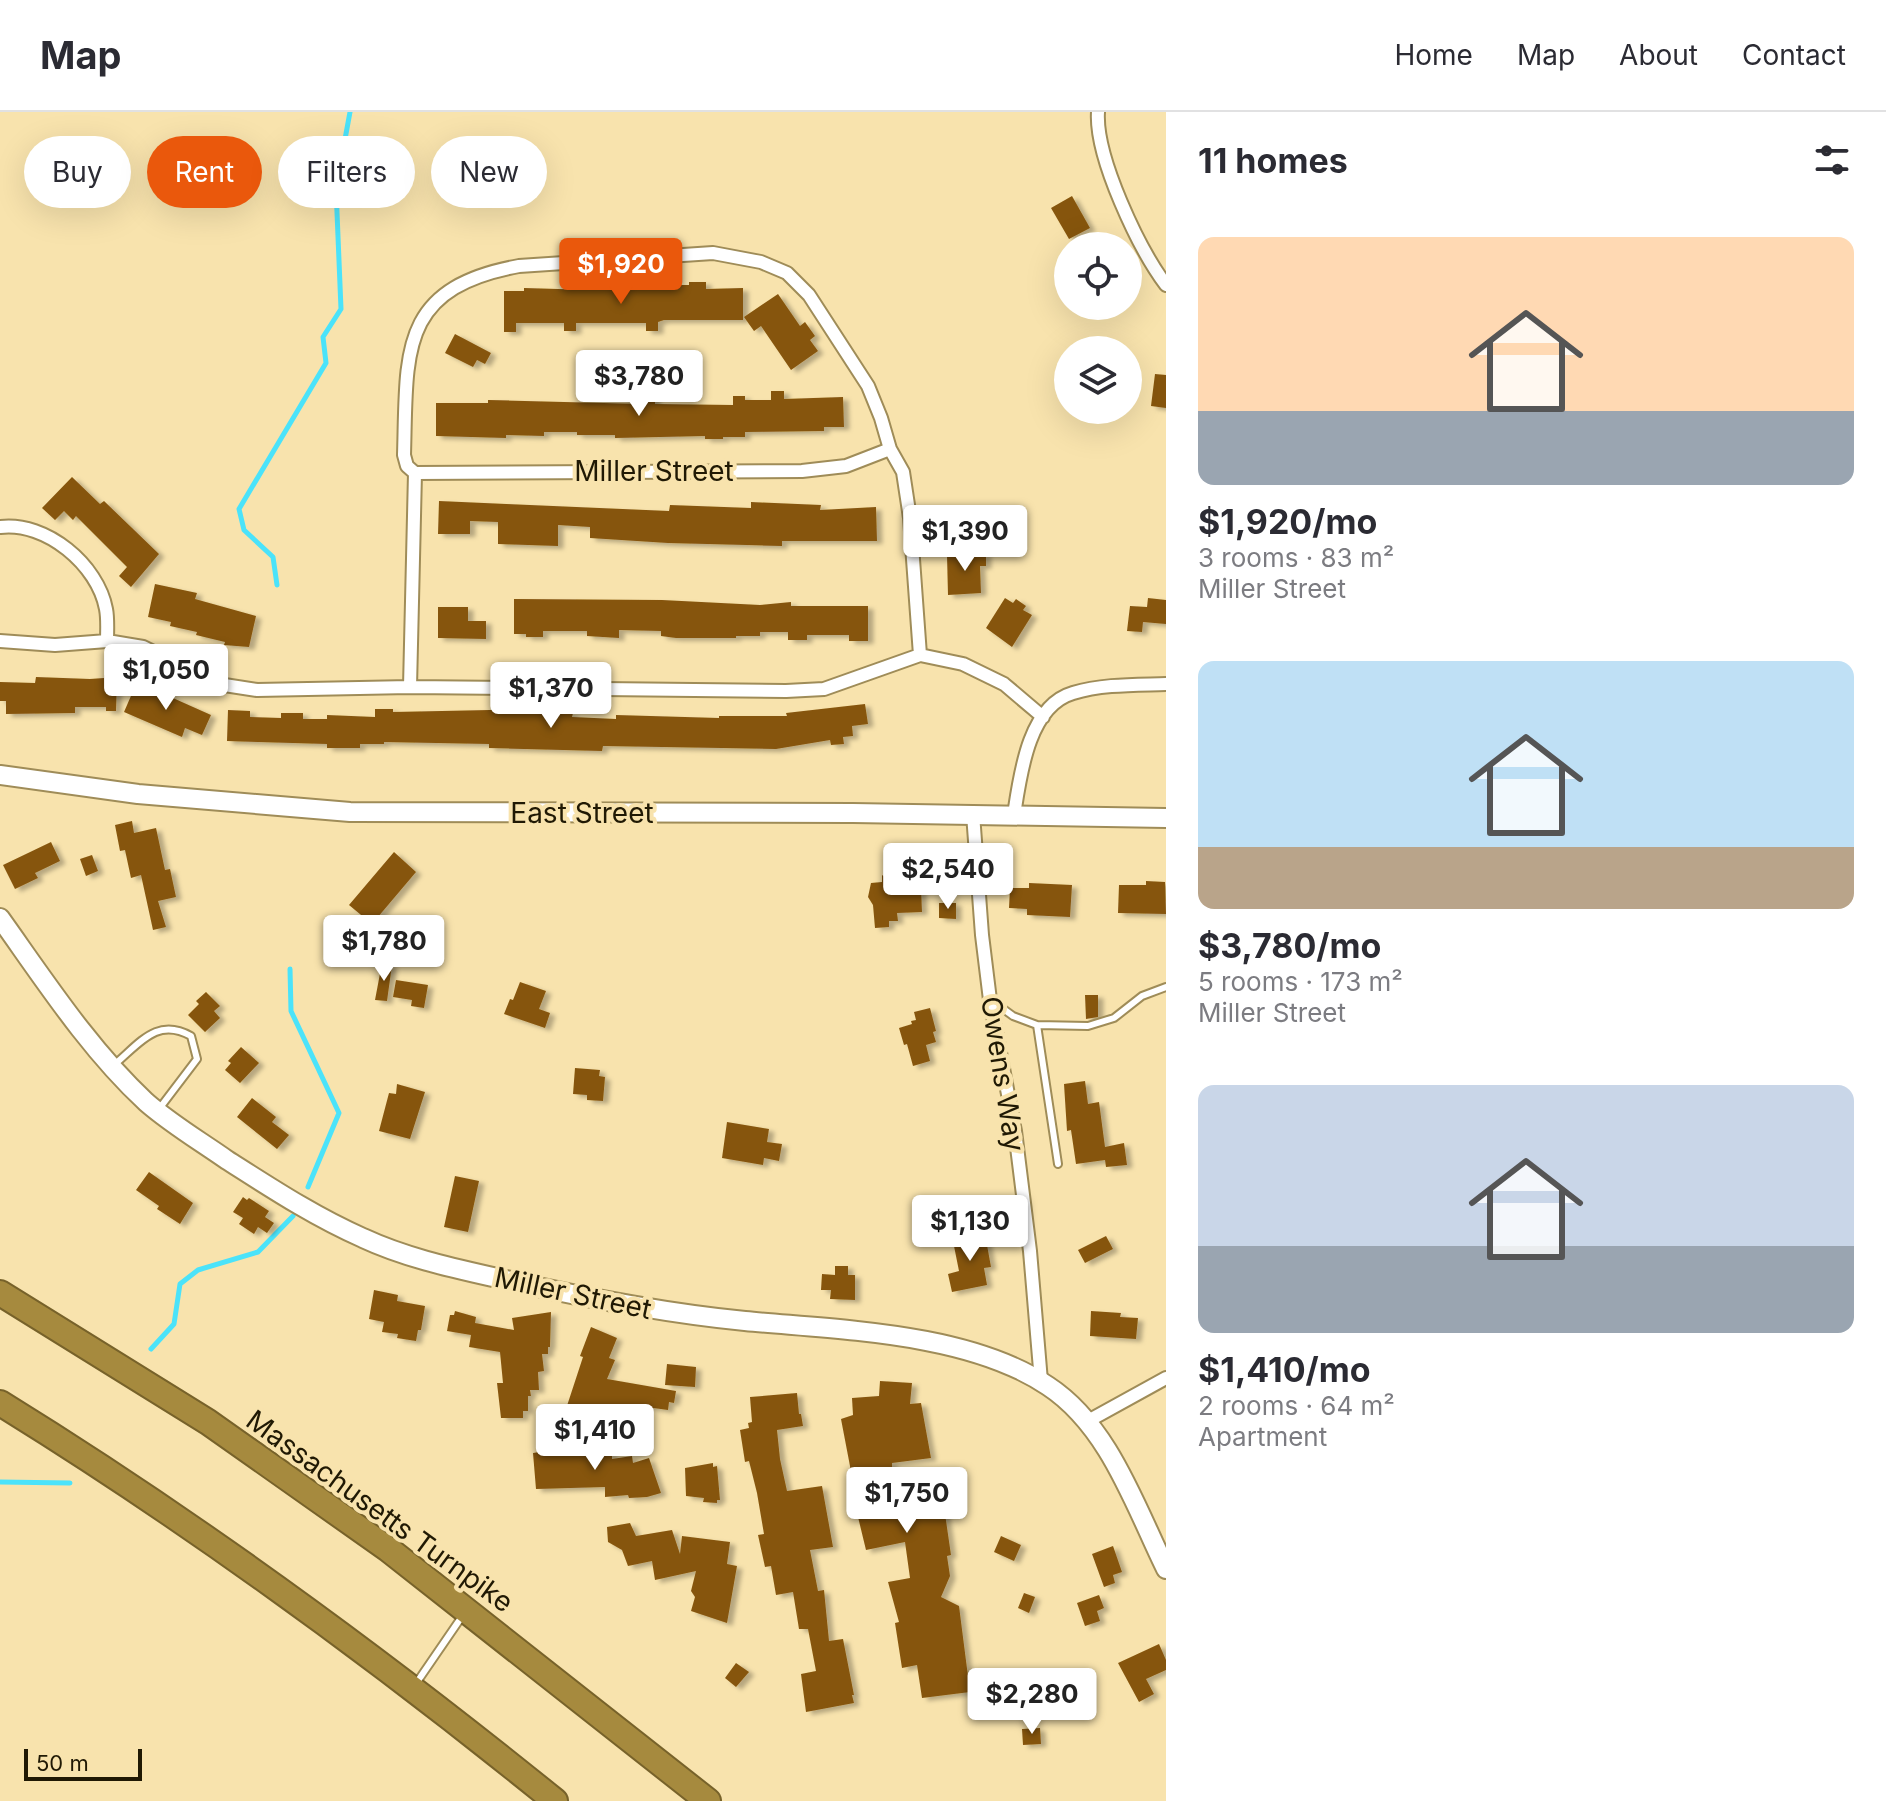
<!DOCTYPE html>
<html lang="en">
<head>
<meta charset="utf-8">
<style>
  :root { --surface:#fff; --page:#f2f2f3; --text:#2b2b33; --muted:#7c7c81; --line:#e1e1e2; --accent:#ea580c }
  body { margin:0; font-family:Inter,sans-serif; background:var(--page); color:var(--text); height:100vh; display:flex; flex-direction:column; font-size:30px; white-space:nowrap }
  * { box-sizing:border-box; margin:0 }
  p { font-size:26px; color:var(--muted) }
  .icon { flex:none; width:44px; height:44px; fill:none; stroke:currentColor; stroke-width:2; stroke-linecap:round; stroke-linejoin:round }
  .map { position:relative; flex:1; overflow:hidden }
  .side { display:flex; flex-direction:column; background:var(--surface); width:720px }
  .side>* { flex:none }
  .guide { position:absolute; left:24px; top:24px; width:760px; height:72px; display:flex; gap:16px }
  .tools { position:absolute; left:1054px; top:120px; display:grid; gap:16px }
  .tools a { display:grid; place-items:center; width:88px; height:88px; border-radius:50%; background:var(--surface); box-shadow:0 8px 32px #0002; font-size:40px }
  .scale { position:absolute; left:24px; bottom:20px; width:118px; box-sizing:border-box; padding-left:8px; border:4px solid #201904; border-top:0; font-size:22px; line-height:28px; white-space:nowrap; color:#201904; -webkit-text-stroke:6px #f8e3ad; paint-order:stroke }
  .price { position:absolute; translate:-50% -68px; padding:0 18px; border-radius:8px; background:#fff; color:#222; font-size:26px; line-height:52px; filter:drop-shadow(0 2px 4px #0008) }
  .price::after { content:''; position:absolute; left:50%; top:48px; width:24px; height:18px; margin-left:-12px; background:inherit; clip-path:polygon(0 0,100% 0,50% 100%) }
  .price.on { background:var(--accent); color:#fff }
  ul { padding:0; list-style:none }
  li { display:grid; align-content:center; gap:16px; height:424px; padding:0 32px }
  li span { display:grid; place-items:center; height:248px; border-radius:16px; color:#555 }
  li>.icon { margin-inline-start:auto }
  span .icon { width:144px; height:144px; fill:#fffc; stroke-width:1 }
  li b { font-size:34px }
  h2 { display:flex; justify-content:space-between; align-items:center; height:96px; padding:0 32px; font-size:34px }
  .chip { padding:0 28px; border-radius:36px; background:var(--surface); box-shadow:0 8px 32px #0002; font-size:28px; line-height:72px }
  .chip.on { background:var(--accent); color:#fff }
  header { display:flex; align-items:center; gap:48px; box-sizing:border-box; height:112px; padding:0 40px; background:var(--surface); border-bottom:2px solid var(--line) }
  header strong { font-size:38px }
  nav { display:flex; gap:44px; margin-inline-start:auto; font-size:28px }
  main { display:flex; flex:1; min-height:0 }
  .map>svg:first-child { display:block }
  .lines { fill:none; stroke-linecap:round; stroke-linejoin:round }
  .stream { stroke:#4be3fa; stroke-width:5 }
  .building { fill:#86550c; filter:url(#shadow) }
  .lane-casing { stroke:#9f8c58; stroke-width:10 }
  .street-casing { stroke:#9f8c58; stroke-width:16 }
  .secondary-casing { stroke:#9f8c58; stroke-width:22 }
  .highway-casing { stroke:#77622a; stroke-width:28 }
  .lane { stroke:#fff; stroke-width:6 }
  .street { stroke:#fff; stroke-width:12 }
  .secondary { stroke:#fff; stroke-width:18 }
  .highway { stroke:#a68a3e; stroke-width:24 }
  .labels { text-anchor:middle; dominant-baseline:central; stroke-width:8; stroke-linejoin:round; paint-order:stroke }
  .street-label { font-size:28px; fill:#201904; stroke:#f8e3ad }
</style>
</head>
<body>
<header>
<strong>Map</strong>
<nav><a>Home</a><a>Map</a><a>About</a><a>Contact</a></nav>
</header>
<main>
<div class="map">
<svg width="1166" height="1689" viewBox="0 0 1166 1689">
  <defs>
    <filter id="shadow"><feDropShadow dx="5.5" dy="3" stdDeviation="2" flood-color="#0004"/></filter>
  </defs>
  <rect width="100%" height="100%" fill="#f8e3ad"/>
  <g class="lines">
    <path class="stream" d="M277 473 273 445 244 418 239 397 326 251 323 225 341 197 336 76 350 0
      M290 857 291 899 339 1001 308 1075
      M151 1237 174 1212 180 1172 198 1158 258 1140 293 1104
      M0 1370 70 1371"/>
  </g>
  <path class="building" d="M1072 84 1090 116 1069 127 1051 96Z
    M689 170H706V177L743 176V208H664L658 210V219H646V211H576V219H564V211H516V220H504V179H524V176L592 178 606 176V173H624V178H673V173H689Z
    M778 182 800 214 805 210 815 224 810 228 818 239 791 258 761 214 754 219 744 205Z
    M455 222 491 241 485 252 477 248 473 255 445 241Z
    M1155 262 1166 263V296L1151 294Z
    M771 279H784V287L843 285 844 315H824V319L745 320V325H723V327H705V324L615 326V323H577V320H544V324L506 323V326L436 324V291H488V288L643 292V284H655V292L733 293V284H745V288H771Z
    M72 365 100 392 104 389 159 442 131 475 119 464 127 455 76 404 73 408 64 399 55 408 42 396Z
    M439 389 669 399 670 393 751 396V390L821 393 820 398 876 395 877 429H782V434L668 431 590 426V415L558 413V434L498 432V410L470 409V422H438Z
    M986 441V454H980L981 481 948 483 947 443Z
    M155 472 197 481 195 487 256 504 249 535 224 533 225 530 196 523 197 520 170 514 171 510 148 505Z
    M1005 486 1013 491 1016 487 1026 494 1023 498 1032 503 1012 535 986 516Z
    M1148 486 1166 488V512L1143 510 1142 520 1127 519 1130 494 1147 495Z
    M514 487 662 488 760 493 791 490V494H868V529H849V523H807V528H788V520H760V524H736V526H676L661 524V519L619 518V526L587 524V519H543V525H526V522H514Z
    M438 495H468V509H486V527L438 526Z
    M104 563 117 564 116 599H106V595H75V601L6 602V589H0V570L35 571 36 565 90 567 104 566Z
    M137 570 211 603 202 623 185 616 182 625 124 600Z
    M865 592 868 612 852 614 853 624 843 625 844 632 831 633 830 628 776 637 603 634 602 639 489 636V632L384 630V632H360V636H327V632L227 629 228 598 250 599V605L281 606V601H303V607H327V603L375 605V597H393V600L490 598 573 601 572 605 616 607V603L719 606V604H787L786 601Z
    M132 709 134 721 156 716 165 758 170 757 176 785 158 789 166 815 153 818 141 763 131 766 125 738 120 739 115 713Z
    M51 730 60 749 35 761 38 766 15 777 3 753Z
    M394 740 416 760 372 812 349 793Z
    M92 743 98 759 86 764 80 747Z
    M882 763 903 778 921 776 922 800 897 801 898 809H889V815L875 816 873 793 868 785 871 771 882 770Z
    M1146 769 1165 770 1166 802 1118 801 1119 773H1146Z
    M1029 771 1072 773 1070 805 1027 803V797L1009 796 1010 776H1029Z
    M939 791H956V807L939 806Z
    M382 851 392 853 387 889 375 888Z
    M396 868 428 873 424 896 411 894 412 888 393 885Z
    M520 870 546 879 539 897 550 901 545 916 504 902 510 887 513 888Z
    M206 880 220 894 214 899 220 906 205 920 188 903 199 892 196 889Z
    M1085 883H1098V905L1086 907Z
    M930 896 936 919 933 920 936 930 926 933 930 949 913 954 907 932 904 933 899 916 912 912 911 909 916 908 914 900Z
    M241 935 259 951 240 971 225 958 231 951 228 949Z
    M575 956 600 958 599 964 605 965 603 989 587 988V983L573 982Z
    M1085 969 1088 992 1099 990 1105 1035 1124 1031 1127 1053 1106 1055 1105 1048 1076 1052 1071 1018 1067 1019 1064 972Z
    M397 972 425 980 410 1027 379 1019 389 981 396 982Z
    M252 986 276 1005 272 1010 289 1023 277 1037 237 1005Z
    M727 1010 769 1017 767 1030 782 1032 779 1049 764 1046 763 1053 722 1046Z
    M149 1060 193 1091 180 1112 157 1097 159 1094 136 1078Z
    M455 1064 479 1069 468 1120 444 1115Z
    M243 1085 247 1088 249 1086 269 1099 265 1105 274 1111 267 1121 258 1115 254 1122 239 1112 243 1106 233 1100Z
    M985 1122 991 1155 984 1156 987 1173 952 1180 948 1162 959 1159 953 1129Z
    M1106 1124 1113 1137 1085 1151 1078 1138Z
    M835 1154H848V1163H855V1188L830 1187 831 1178H821L822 1162 835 1163Z
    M374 1178 398 1183 397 1189 425 1194 421 1218H418L416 1229 397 1226 398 1222 382 1220 384 1210 369 1207Z
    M455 1199 476 1205 475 1211 514 1218 512 1206 551 1200 550 1235H548V1242H542L544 1259 538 1260 539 1278H530L531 1284H528V1299H523V1306H501L497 1271H503L500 1240 469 1235 471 1223 447 1219 450 1203H454Z
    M1091 1199 1121 1201 1120 1205 1138 1206 1136 1227 1090 1224Z
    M591 1215 617 1226 609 1246 615 1248 607 1267 676 1279 674 1291 669 1290 668 1298 632 1293 630 1313 607 1310 600 1328 566 1315 568 1311 562 1309 583 1245 580 1244Z
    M667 1252 696 1255 695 1275 665 1273Z
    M880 1269 912 1271 910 1292 921 1291 931 1346 892 1351V1364L898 1389 942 1381 951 1443 947 1444 950 1464 941 1485 959 1494 970 1580 922 1586 917 1553 902 1556 895 1511 899 1510 888 1470 910 1466 905 1430 866 1438 851 1376 854 1375 841 1307 853 1303 852 1286 879 1284Z
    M797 1281 799 1302H801L803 1314 777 1318 780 1347 787 1379 822 1374 833 1435 810 1438 818 1479 824 1478 829 1529 843 1527 854 1583H852L854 1591 806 1600 801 1562 816 1559 808 1517H799L793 1480 776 1483 771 1454 765 1455 758 1423 764 1422 757 1381 749 1349 745 1350 740 1318 749 1316 748 1311 752 1310 750 1285Z
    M601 1331V1342L612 1341V1347L632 1344 633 1351 649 1346 661 1381 647 1385 629 1386 628 1383 605 1385V1375L536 1377 533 1341Z
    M713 1351V1355L717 1354 720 1388H717V1391L703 1390 704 1386 686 1384 685 1356Z
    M630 1411 636 1424 672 1418 680 1442 682 1424 730 1430 727 1452 737 1454 727 1511 691 1499 695 1485 691 1479 696 1459 655 1468 652 1449 628 1454 622 1438 608 1430 607 1415Z
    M1001 1424 1021 1433 1014 1449 994 1440Z
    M1113 1434 1122 1460 1113 1463 1115 1471 1104 1475 1092 1442Z
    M1024 1481 1035 1485 1029 1501 1018 1496Z
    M1099 1483 1104 1496 1097 1499 1100 1509 1085 1514 1077 1491Z
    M1159 1532 1166 1548V1558L1146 1567 1154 1582 1139 1590 1118 1551Z
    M736 1551 749 1560 736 1575 725 1566Z
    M1040 1616 1041 1632 1023 1633 1022 1617Z"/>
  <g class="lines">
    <g class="lane-casing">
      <path id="lane" d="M991 888 1013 904 1037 913 1088 914 1114 906 1142 884 1166 875
        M1037 913 1058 1052
        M115 952C140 931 157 905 191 924L197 947 159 997
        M415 1573 463 1503"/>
    </g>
    <g class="street-casing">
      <path id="street" d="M1098 0C1095 45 1139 137 1166 173
        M415 361 407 354 404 343C407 240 398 176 519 154L713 141 761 150 787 161 809 183 868 274 881 306 890 337
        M0 415C46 409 98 453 106 497 108 507 107 519 107 529
        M0 529 55 533 107 529 143 535 218 572 257 578 410 575 786 579 824 577 920 543 963 552 1004 572 1043 605
        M410 575 415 361 802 359 846 354 890 337 903 360 910 406 920 543
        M973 702 982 823 990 888 1015 1019 1030 1139 1041 1269
        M1014 703C1020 664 1028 594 1073 581 1103 572 1135 573 1166 572
        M1088 1309 1166 1266"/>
    </g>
    <g class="secondary-casing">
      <path id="secondary" d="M0 663 138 682 350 700 853 701 1166 706
        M0 806C45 869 89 937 146 990 171 1012 200 1029 227 1048 271 1076 315 1105 363 1126 408 1147 458 1157 506 1168 586 1186 664 1201 745 1209 838 1218 968 1220 1048 1274 1109 1314 1135 1394 1166 1457"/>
    </g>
    <g class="highway-casing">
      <path id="highway" d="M0 1181 208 1310 388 1437 708 1689
        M0 1291C196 1412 376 1544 555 1689"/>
    </g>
    <use href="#lane" class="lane"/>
    <use href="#street" class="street"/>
    <use href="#secondary" class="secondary"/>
    <use href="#highway" class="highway"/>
  </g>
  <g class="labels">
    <g class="street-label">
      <text x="654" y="359">Miller Street</text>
      <text x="582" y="701">East Street</text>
      <text transform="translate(1003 962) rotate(81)">Owens Way</text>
      <text transform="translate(573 1181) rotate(12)">Miller Street</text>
      <text transform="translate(380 1399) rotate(36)">Massachusetts Turnpike</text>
    </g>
  </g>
</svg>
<div class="tools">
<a><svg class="icon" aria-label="locate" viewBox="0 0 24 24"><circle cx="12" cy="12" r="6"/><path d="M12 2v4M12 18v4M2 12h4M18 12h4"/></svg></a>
<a><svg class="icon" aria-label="layers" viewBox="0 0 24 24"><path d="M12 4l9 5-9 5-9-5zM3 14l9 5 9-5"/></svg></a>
</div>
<div class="scale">50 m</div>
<b class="price on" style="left:621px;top:194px">$1,920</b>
<b class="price" style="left:639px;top:306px">$3,780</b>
<b class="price" style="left:965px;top:461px">$1,390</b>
<b class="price" style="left:166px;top:600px">$1,050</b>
<b class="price" style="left:551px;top:618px">$1,370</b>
<b class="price" style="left:948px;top:799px">$2,540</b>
<b class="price" style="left:384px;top:871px">$1,780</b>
<b class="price" style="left:970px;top:1151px">$1,130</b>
<b class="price" style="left:595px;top:1360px">$1,410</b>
<b class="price" style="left:907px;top:1423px">$1,750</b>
<b class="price" style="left:1032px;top:1624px">$2,280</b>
<div class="guide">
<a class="chip">Buy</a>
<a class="chip on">Rent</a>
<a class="chip">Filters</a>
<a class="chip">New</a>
</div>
</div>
<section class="side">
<h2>11 homes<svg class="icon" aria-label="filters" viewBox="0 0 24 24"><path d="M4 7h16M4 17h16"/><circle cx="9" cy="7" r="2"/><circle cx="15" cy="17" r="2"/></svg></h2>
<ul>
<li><span style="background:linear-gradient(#ffd9b3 70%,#9aa5b1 0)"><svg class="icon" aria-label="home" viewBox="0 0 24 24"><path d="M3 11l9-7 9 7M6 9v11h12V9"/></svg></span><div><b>$1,920/mo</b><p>3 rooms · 83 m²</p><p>Miller Street</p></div></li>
<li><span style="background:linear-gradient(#bfe0f5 75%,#b9a48a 0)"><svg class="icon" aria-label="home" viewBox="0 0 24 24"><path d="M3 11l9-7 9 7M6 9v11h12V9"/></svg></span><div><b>$3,780/mo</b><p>5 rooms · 173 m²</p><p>Miller Street</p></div></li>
<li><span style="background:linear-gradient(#c9d6e8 65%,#9aa5b1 0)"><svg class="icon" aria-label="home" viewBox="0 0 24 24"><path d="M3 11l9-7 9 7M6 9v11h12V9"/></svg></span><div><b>$1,410/mo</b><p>2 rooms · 64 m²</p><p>Apartment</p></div></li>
</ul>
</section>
</main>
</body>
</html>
